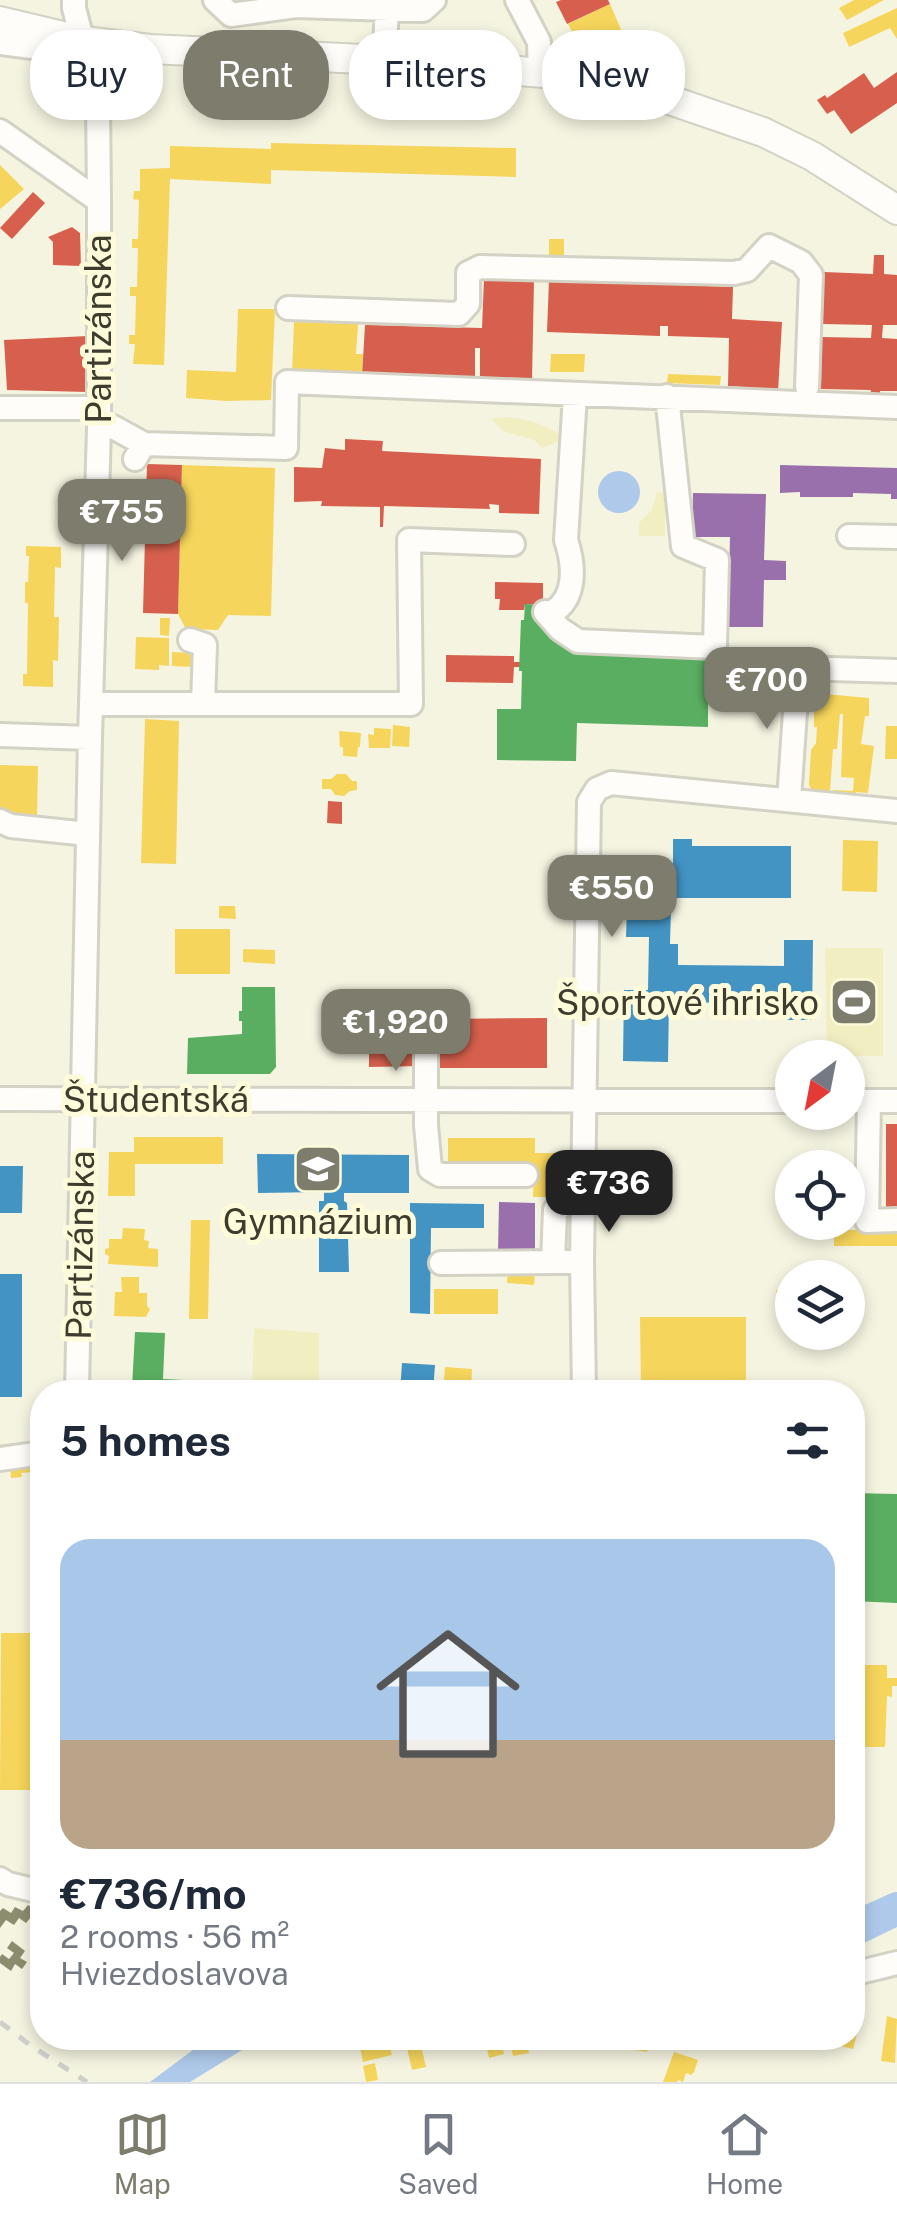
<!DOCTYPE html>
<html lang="en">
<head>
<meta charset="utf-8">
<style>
  :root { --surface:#fff; --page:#f2f2f3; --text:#1f2937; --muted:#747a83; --line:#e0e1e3; --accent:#7d7c6d }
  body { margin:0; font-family:"Public Sans",sans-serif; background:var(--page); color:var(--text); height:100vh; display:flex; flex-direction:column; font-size:38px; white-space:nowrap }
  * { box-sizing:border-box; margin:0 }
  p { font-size:32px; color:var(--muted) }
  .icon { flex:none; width:55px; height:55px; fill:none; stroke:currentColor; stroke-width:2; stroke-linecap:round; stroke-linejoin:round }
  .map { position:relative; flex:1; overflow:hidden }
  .panel { position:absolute; left:30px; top:1380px; width:835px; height:670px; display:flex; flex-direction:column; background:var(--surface); border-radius:40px; box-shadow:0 5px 15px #0003 }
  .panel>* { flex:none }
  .top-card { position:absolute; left:30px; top:30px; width:838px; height:90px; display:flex; gap:20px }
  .needle { width:65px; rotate:212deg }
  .tools { position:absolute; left:775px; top:1040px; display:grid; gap:20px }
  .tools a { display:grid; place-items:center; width:90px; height:90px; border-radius:50%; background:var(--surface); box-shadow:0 5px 15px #0003; font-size:50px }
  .price { position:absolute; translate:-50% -85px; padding:0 22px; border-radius:20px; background:var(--accent); color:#fff; font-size:32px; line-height:65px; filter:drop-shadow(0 2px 5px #0008) }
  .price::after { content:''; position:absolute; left:50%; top:60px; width:30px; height:22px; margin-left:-15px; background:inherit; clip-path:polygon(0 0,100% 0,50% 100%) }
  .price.active { background:#222; color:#fff }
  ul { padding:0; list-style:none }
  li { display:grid; align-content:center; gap:20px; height:530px; padding:0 30px }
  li+li { border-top:2px solid var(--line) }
  li span { display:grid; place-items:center; height:310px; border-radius:30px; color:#555 }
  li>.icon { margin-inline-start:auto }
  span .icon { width:180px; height:180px; fill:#fffc; stroke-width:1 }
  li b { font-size:42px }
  h2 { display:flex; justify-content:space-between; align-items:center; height:120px; padding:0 30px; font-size:42px }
  .tag { padding:0 35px; border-radius:40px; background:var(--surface); box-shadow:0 5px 15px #0003; font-size:35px; line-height:90px }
  .tag.active { background:var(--accent); color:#fff }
  .tab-bar { display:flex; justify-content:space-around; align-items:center; height:140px; border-top:2px solid var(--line); background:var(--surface); font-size:28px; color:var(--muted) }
  .tab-bar a { display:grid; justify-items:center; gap:5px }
  .tab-bar .active { color:var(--accent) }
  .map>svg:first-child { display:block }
  .green { fill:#f1eec2 }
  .water { fill:#aec9ea }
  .homes { fill:#f6d55c }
  .shops { fill:#d6604d }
  .offices { fill:#9970ab }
  .schools { fill:#4393c3 }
  .public { fill:#5aae61 }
  .industry { fill:#8c8c6e }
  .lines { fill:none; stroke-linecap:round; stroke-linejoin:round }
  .river { stroke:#aec9ea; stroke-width:32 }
  .minor-casing { stroke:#d3d2c4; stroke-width:28 }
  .major-casing { stroke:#d3d2c4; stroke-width:32 }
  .minor { stroke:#fefdfa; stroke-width:22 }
  .major { stroke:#fefdfa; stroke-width:28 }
  .rail { stroke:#cfcfca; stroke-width:5; stroke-dasharray:12 12; stroke-linecap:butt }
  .labels { text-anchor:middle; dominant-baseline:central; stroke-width:10; stroke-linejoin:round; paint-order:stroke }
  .street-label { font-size:35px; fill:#3d3c2f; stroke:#fdfbd9 }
  .poi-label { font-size:35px; fill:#3d3c2f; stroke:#fdfbd9; text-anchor:end }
</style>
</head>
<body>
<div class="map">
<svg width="897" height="2082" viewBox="0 0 897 2082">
  <rect width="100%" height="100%" fill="#f5f4e1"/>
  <path class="green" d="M505 417C528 419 547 424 565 439L542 448 534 440 503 431 491 419Z
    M657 492 665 493V536H639V523L652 510Z
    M825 948H883V1056H827Z
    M254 1328 319 1333V1392H252Z"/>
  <path class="water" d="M598 492a21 21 0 1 1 42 0a21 21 0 1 1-42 0Z
    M897 1910V1927L858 1946 853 1945V1925Z
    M209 2038H289V2040L280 2048 274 2039 247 2047 190 2082H150Z"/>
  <path class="homes" d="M854 0H884L847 20 839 8Z
    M610 4 623 34 606 41 603 34 594 30 576 39 568 24Z
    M897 8V39L890 28 849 47 843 33Z
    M271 143 516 148V177L271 170V184L170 179 164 365 133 364 135 344H129V335H135L136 296H130V287H137L138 248H132V239H138L139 200 133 199 134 191H140V169L170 168V146L271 149Z
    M0 165 24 189 0 209Z
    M549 239H564V260L549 259Z
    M238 309H275L271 400 227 401 186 398 187 370 236 372Z
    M294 322 358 324 356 354H363L362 376 292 374Z
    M551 354H585L584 372H550Z
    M668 374 721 376 720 385 667 383Z
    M182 465 275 468 271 616 228 615 218 630 186 629 178 614Z
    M26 546 61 547V568L55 567 54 617H59L58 661 53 660V687L23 686V674H27L28 603H25V582H28L29 556H26Z
    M160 618H170L169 636 160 635Z
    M136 637 169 638V666L159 665V670L135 669Z
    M172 652 194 653V667L172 666Z
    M814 693 869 698V716H865L861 744 874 746 868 793 856 792 855 798 833 796V790L853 791 854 778 841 777 843 714H840L837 749H833L830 792 812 791 809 785 811 750 816 743 817 727H814Z
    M145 719 179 721 176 864 141 863Z
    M393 725 410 727 409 747 392 746Z
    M886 726H897V759H885Z
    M374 728 391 729 390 748H369L368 734 374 735Z
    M339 731 361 733 360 747H358L357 757 343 756V747H340Z
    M0 765 38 766 37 817 0 816Z
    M337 774H346L352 781H357V790L350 791 344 796 335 795 331 789H322V779H331Z
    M843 840 878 841 877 892 842 891Z
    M219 906H235L236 919 219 918Z
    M175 929H230V974H175Z
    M243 949 275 950V964L243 962Z
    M134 1137H223V1164H135V1196H108L109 1152H134Z
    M448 1138H535V1153H559V1197H533L534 1164H448Z
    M191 1220H210L208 1319H189Z
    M123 1228 145 1229 144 1240 149 1241 148 1248 158 1249V1267L108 1264 109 1256 105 1254V1249L109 1248V1239H122Z
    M834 1230H897V1246H834Z
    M508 1270 535 1272 534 1285 507 1283Z
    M121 1277H139V1293H147V1306L150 1309 146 1317 114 1316 115 1292H122Z
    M434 1289H498V1314H434Z
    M792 1289V1310L778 1311 776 1290Z
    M640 1317H746V1392H641Z
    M445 1367 472 1369 471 1392H443Z
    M32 1461 33 1472 21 1473 22 1477 11 1478 10 1463Z
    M38 1560H42V1590L37 1591Z
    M1 1633H35V1790H0Z
    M852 1665H887V1678H897V1686H892V1697L887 1696 885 1747H852Z
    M887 2016 897 2019 895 2063 881 2061Z
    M852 2017 861 2019 853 2049 841 2046 842 2038H852Z
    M358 2038H388L392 2055 363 2062Z
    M509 2038H525L529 2053 513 2056Z
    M629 2038H650L647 2052 627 2049Z
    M501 2040 504 2054 489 2058 486 2044Z
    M420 2041 426 2067 412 2070 406 2044Z
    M674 2052 698 2060 694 2072 691 2075 686 2073 683 2082 678 2080 677 2082H663Z
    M375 2063 378 2080 366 2082 363 2066Z"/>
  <path class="shops" d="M561 0H608L610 4 567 24 556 2Z
    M897 72V103L851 134 834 110 827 114 817 100 825 95 827 98 864 73 874 88Z
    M33 192 45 203 12 239 0 228Z
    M72 227 80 233 81 266 53 265V242L48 237Z
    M874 255H884V274L897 275V325H883L882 338 897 339V391H880V406L870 396 871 390 821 389 822 337 871 338 872 325 822 324 824 272 873 274Z
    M484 279H534L532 381H480V348H475V381L362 376 365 325 482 328Z
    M549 280 733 287 732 319 782 322 778 392 743 391 744 387 728 386 729 338 668 336V326H660V336L547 332Z
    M88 336V392L7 390 4 340Z
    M345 439 383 441 382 451 541 459 539 514 499 513V505L489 504 490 509 384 506 383 527H380V507L321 506 322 501 294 502V467L322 468 325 448 345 450Z
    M147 464 182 465 178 614 143 613Z
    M495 582 543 583V605L525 604 524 610H499L500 599H495Z
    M446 655 514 656V662H520V667H514L513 683 446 682Z
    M328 801 342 802V824L327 823Z
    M390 1015V1037H420L421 1066 369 1067V1016Z
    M547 1018V1068H439L438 1019Z
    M886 1124H897V1209H886Z"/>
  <path class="offices" d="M780 465 897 468V499H891V494L853 493V497H800V492L780 493Z
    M693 493 766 494 764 560 786 561V580H764L763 627H728L730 537H692Z
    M499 1202 535 1203V1252H498Z"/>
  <path class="schools" d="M673 839H692V846H791V898H673Z
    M627 908H671L670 944H678V965L784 966V940H813L812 1020H784V994H737V1003L669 1002 668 1062 623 1061 624 990H648L649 937H626Z
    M257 1154 409 1155V1193H344V1201L347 1203 349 1272H319V1201H324V1192L258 1193Z
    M0 1166H23L22 1213H0Z
    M410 1203 484 1204V1228H431L430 1314 410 1313Z
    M0 1274H22V1397H0Z
    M402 1363 435 1365 433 1392H400Z"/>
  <path class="public" d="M525 604 543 605 580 633 709 640V690H726V701L708 700V727L577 723 576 761 497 760V709H521L522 671H519L521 620H524Z
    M242 987H275L276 1067 270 1074H187L188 1038 242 1034V1021H239V1011H242Z
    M135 1332 165 1333 163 1379 185 1380 184 1388H178V1392H116L117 1387 132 1388Z
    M852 1493 897 1494V1603L852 1601Z"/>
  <path class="industry" d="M40 1903 42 1905V1915L38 1921 32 1916 26 1923 19 1918 14 1925 6 1920 0 1928V1911L3 1908 11 1913 15 1907 23 1911 28 1905 36 1910Z
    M12 1941 25 1951 20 1958 27 1962 22 1969 15 1964 11 1971 0 1963V1957L2 1954 9 1959 14 1953 7 1948Z"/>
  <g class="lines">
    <path class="river" d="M852 1928 897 1908"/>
    <g class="minor-casing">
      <path id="minor" d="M74 0V8L98 101 99 201V428L90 738 77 1392
        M215 0 231 15 296 6
        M294 0 296 6 423 10 434 0
        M517 0 539 42 540 73
        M0 43 32 47 75 42
        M384 60 387 10
        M0 131 99 201
        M288 308 459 314 468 304V273L480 267 734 273 747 270 769 246 801 262 811 275 807 387
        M0 408H98
        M113 427 144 444
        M135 459 144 444 286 448 287 382 897 407
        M849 536 897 537
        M545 612 560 629 578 641 715 647 717 560 683 546 667 396
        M553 612C577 597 574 564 566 540L575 395
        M190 640 205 645 203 704
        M92 704H411L409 540 513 544
        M0 735 90 738
        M789 800 798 668 897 671
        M0 821 11 826 88 834
        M369 1008 426 1007V1125L430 1169 440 1175H526
        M0 1099 792 1101
        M848 1101H897
        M869 1101 867 1221 897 1220
        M582 1262H553L555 1210 583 1194
        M441 1263 553 1262
        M584 1392 582 1262 589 802 597 789 611 783 897 811
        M0 1459 42 1453
        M0 1879 8 1884 42 1892
        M852 1974 897 1963"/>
    </g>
    <g class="major-casing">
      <path id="major" d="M0 21 84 41 150 49 384 60 568 75 670 100 763 132 812 156 897 210"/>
    </g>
    <use href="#minor" class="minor"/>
    <use href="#major" class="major"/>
    <path class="rail" d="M0 2022 30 2045 87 2082"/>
  </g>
  <defs>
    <g id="stadium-square" transform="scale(2.5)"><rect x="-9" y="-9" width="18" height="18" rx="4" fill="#7d7c6d" stroke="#fdfbd9"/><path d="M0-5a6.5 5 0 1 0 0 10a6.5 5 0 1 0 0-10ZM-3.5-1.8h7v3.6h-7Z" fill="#fff"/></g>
    <g id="school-square" transform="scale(2.5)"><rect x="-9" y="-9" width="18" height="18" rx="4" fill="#7d7c6d" stroke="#fdfbd9"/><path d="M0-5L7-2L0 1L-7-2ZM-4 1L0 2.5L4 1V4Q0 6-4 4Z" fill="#fff"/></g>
  </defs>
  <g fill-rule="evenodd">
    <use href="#stadium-square" x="854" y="1002"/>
    <use href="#school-square" x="318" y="1169"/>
  </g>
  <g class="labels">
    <g class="street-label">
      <text transform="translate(98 329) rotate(-90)">Partizánska</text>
      <text x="156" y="1099">Študentská</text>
      <text transform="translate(80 1245) rotate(-89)">Partizánska</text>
    </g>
    <g class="poi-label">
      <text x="819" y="1002">Športové ihrisko</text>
      <text x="318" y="1221" text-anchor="middle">Gymnázium</text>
    </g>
  </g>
</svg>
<div class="tools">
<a><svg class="needle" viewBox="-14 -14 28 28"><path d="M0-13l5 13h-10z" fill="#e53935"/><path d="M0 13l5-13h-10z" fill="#747a83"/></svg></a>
<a><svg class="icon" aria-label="locate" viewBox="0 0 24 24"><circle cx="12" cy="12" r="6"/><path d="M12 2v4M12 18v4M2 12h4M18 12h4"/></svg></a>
<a><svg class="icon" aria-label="layers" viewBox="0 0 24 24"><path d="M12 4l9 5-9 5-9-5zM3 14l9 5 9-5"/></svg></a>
</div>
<b class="price" style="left:122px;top:564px">€755</b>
<b class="price" style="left:767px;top:732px">€700</b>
<b class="price" style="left:612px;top:940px">€550</b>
<b class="price" style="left:396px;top:1074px">€1,920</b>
<b class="price active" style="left:609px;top:1235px">€736</b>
<div class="top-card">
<a class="tag">Buy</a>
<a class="tag active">Rent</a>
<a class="tag">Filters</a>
<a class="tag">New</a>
</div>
<section class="panel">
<h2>5 homes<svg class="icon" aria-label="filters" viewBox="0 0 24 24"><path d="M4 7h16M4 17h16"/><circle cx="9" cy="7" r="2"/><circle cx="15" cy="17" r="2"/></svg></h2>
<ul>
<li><span style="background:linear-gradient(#a9c7e8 65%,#b9a48a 0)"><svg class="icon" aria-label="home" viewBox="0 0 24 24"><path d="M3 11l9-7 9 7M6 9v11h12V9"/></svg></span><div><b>€736/mo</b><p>2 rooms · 56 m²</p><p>Hviezdoslavova</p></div></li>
</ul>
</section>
</div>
<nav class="tab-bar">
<a class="active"><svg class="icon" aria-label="map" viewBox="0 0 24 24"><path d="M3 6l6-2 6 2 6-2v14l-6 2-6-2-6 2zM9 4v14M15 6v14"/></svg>Map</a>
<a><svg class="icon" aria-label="saved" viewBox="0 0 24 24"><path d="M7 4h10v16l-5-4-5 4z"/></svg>Saved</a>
<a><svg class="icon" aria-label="home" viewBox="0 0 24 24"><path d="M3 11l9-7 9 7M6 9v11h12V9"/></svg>Home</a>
</nav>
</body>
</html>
